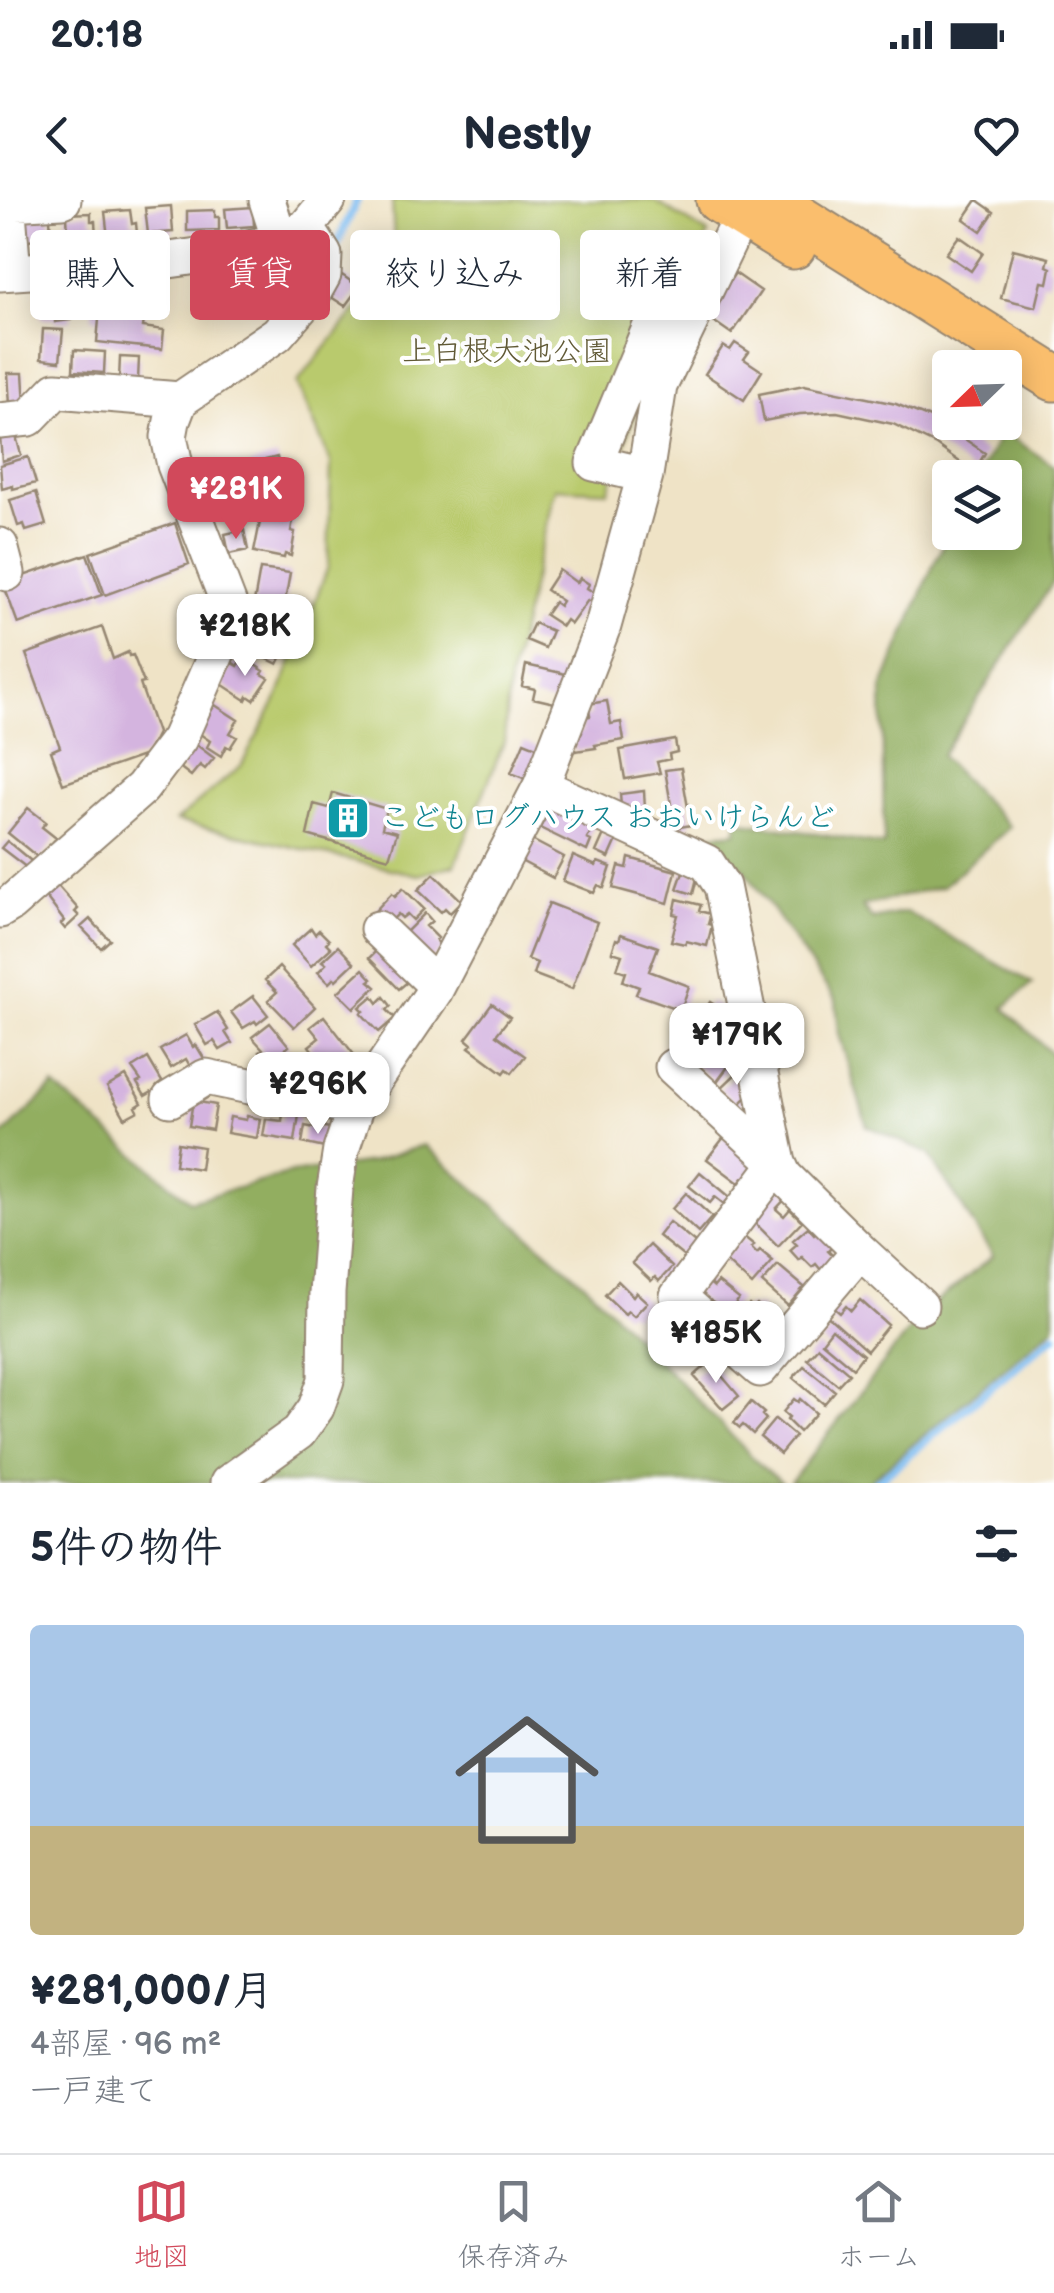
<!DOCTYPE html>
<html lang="ja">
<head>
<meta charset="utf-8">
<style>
  :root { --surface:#fff; --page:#f2f2f3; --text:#1f2937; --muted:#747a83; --line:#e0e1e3; --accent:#d1495b }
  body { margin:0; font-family:"Balsamiq Sans","Klee One",sans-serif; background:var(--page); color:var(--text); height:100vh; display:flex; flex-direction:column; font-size:38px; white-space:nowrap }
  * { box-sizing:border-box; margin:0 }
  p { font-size:32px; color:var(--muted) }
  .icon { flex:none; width:55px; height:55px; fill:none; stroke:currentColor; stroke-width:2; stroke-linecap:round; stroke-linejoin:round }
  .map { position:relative; height:1283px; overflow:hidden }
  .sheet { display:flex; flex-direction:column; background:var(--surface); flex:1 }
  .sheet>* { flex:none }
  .banner { position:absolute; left:30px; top:30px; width:995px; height:90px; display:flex; gap:20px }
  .needle { width:65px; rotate:247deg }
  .buttons { position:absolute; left:932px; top:150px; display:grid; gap:20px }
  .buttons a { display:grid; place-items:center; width:90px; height:90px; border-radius:10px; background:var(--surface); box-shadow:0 5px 25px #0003; font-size:50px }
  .price { position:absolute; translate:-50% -85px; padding:0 22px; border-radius:20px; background:#fff; color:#222; font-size:32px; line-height:65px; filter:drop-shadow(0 2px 5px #0008) }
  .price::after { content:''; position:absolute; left:50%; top:60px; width:30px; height:22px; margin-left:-15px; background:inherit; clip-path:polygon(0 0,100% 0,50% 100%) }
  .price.current { background:var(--accent); color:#fff }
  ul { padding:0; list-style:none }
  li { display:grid; align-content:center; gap:20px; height:530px; padding:0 30px }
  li+li { border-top:2px solid var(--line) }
  li span { display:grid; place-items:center; height:310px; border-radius:10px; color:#555 }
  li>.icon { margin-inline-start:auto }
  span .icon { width:180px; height:180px; fill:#fffc; stroke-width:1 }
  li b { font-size:42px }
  h2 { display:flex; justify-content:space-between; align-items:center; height:120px; padding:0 30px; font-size:42px }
  .tag { padding:0 35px; border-radius:10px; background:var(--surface); box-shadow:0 5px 25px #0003; font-size:35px; line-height:90px }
  .tag.current { background:var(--accent); color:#fff }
  .status { display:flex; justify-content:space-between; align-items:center; height:70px; padding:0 50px; background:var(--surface); direction:ltr }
  .status svg { height:28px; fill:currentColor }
  header { display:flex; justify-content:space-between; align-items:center; height:130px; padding:0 30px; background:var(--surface); font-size:45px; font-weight:700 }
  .tabs { display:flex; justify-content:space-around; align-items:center; height:140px; border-top:2px solid var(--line); background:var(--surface); font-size:28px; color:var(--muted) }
  .tabs a { display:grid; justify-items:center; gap:5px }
  .tabs .current { color:var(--accent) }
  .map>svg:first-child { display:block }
  .green { fill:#b9ca6d; stroke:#7a7a46; stroke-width:2.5 }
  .forest { fill:#92ae60; stroke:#666c3f; stroke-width:2.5 }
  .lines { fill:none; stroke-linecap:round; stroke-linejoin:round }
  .stream { stroke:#7ebdf2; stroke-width:8 }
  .building { fill:#d4b4df }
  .minor-casing { stroke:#958672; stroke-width:39 }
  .major-casing { stroke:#958672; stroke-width:49 }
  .minor { stroke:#fff; stroke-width:35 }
  .major { stroke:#fabe6d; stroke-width:45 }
  .labels { text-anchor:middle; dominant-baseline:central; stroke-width:8; stroke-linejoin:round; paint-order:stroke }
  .park-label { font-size:30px; fill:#615a36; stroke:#fff }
  .culture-label { font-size:30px; fill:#0d838f; stroke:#fff; text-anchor:start }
</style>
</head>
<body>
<div class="status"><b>20:18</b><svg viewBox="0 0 49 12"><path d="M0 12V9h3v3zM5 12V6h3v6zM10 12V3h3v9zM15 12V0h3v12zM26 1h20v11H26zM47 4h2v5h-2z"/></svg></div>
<header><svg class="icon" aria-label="back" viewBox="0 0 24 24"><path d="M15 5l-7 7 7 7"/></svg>Nestly<svg class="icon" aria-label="heart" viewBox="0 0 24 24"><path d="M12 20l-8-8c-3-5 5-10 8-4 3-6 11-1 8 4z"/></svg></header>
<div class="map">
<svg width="1054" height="1283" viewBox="0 0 1054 1283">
  <rect width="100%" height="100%" fill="#fff"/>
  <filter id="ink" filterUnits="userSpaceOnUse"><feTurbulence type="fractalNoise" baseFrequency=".01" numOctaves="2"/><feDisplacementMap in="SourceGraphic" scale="20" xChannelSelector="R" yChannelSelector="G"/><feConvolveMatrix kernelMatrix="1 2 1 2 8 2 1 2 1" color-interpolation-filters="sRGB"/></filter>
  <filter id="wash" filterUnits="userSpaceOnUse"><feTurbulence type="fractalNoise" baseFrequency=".0048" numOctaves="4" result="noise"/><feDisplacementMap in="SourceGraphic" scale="40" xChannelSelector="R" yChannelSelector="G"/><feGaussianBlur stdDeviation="2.25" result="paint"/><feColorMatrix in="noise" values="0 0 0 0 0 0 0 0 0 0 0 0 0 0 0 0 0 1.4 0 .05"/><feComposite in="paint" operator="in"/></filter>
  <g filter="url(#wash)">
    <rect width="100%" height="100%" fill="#efe3c6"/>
    <path class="green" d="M392 0H653L708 34 650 172 608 291 555 288 509 481 504 542 455 665 418 675 176 621 241 566 279 495 328 367 331 263 297 183 395 62Z"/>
    <path class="forest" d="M1002 231 1054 266V381L941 556 1010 627 943 686 862 706 872 719 906 712 1032 783 1004 808 1054 856V1127L867 1283H790L921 1115 993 1056 929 954 867 926 839 834 836 801 743 667 709 656 704 635 736 632 738 621 884 645 882 489 934 363 950 332H1005V278L978 277Z
      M54 886 190 1001 292 973 372 962 424 945 586 1085 762 1267 783 1283H0V938Z"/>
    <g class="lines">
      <path class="stream" d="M334 51 357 0
        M875 1283 1054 1135"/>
    </g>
    <g id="blocks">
      <path class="building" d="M977 0 994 12 981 31 964 19Z
        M171 6 173 32 148 34 145 8Z
        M253 7 254 26 227 28 225 9Z
        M130 10 132 24 136 23 137 34 108 38 105 12Z
        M215 10V17H219V30L187 31V11Z
        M91 13V21H95L96 37 68 38 67 14Z
        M50 17 51 38 27 40 25 18Z
        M959 36 983 53 971 71 946 54Z
        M1013 49 1049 58 1047 66 1051 68 1048 83 1042 82 1036 107 1001 98Z
        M735 73 761 91 732 134 706 116Z
        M342 75 359 87 345 106 328 95Z
        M295 79 300 84 282 109 272 99 289 81 292 83Z
        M68 97 71 120 55 122V118L43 119V117H41L39 101Z
        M113 101 128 102 127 111 145 113 143 127 164 130 162 149 97 142 99 119 92 118 93 105 113 107Z
        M43 129 63 130 60 161 41 159Z
        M735 143 749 152 744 159 762 171 744 200 705 174 723 146 730 150Z
        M74 150 105 152 104 173 73 171Z
        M120 157 139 158 138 181 119 180Z
        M8 173H23L25 205H10Z
        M804 185 896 204 940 222 985 253 974 272 936 245 893 224 837 212 800 214 764 221 759 194Z
        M15 232 21 255 2 261 0 237Z
        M28 257 36 283 13 289V286L2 289 0 265Z
        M277 257 282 278 255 284 250 264Z
        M224 268 226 281 207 285 204 272Z
        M36 292 46 325 26 331 24 324 18 326 10 300Z
        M275 311 294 314 291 331 295 332 291 356 285 354 284 358 254 352 261 317 273 320Z
        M175 323 189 364 105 395 90 353Z
        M244 330 248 350 229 354 225 334Z
        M87 354 102 395 18 424 3 383Z
        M260 369 290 373 283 413 253 408Z
        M559 370 577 383 580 378 589 384 587 388 596 394 591 402 588 400 571 424 566 420 562 426 545 415 554 402 559 406 562 401 546 390Z
        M254 419 291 437 278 464 241 446Z
        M534 423 552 431 545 448 526 440Z
        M102 427 113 459 128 452 129 456 133 455 144 483 140 484 157 533 146 555 63 584 51 551 60 547 26 454Z
        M243 457 264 471 262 474 269 478 254 500 248 496 246 500 220 483 233 463 238 466Z
        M526 465 570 475 563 505 533 498 535 489 522 486Z
        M607 501 611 524 621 522 624 540 595 545 596 548 575 551 572 534 582 532 580 518 590 516 588 504Z
        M215 505 238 520 230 533 237 537 230 548 226 546 221 556 207 547 210 541 197 532Z
        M675 540 677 552 669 554 670 559 657 562 660 573 625 579 620 550Z
        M524 542 539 548 531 581 511 573Z
        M194 543 214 558 205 569 200 565 191 576 178 566Z
        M681 568 691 625 675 628 665 570Z
        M644 591 645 609 630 610 629 606H621L620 594Z
        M333 593 387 609 382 628 397 632 389 658 307 635 314 604 329 608Z
        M548 601 595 624 587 639 591 641 587 651 540 628 544 620 540 618Z
        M28 608 46 622 42 627 56 638 40 659 8 633Z
        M604 634 617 640 609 658 596 652Z
        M530 639 564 657 553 678 519 660Z
        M7 641 36 665 31 671 1 648Z
        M573 656 596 666 598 662 611 667 604 688 598 685 594 693 563 681Z
        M629 658 676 671 668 703 613 688 619 666 627 668Z
        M684 669 698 674 693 694 677 689Z
        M434 674 462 701 450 713 445 708 441 712 418 690Z
        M58 686 78 709 75 712 79 716 65 729 61 724 64 721 46 697Z
        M403 688 424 709 413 720 407 714 402 718 398 714 389 723 376 710 392 693 395 696Z
        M677 699 701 705 699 711 711 714 708 724 712 725 707 746 686 741 685 744 671 741 678 715 674 714Z
        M549 703 597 722 572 789 533 774 537 763 527 759Z
        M425 713 432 721 426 726 438 738 436 740 444 749 432 759 402 736Z
        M90 719 110 740 101 748 81 727Z
        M311 728 315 734 319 730 329 740 326 743 331 748 311 766 292 745Z
        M621 734 658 747 649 771 689 786 681 810 636 794 639 787 623 781 626 772 617 769 622 755 612 752 616 739 619 740Z
        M338 746 354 763 336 780 334 778 329 783 318 772 326 764 322 761Z
        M379 748 411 779 399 789 369 758Z
        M279 767 315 807 294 827 268 800 277 792 265 780Z
        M363 769 372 779 369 781 376 787 354 808 338 792Z
        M253 796 268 815 257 824 255 821 243 828 231 812Z
        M373 796 378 803 384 797 391 806 387 810 395 818 379 832 361 813 364 811 360 807Z
        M710 802 740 821 728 840 698 820Z
        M492 804 510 817 496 835 525 856 512 873 507 869 504 873 469 847 472 844 466 839Z
        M217 812 228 830 225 832 232 843 220 850 214 841 207 845 195 825Z
        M324 816 359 861 331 884 313 861 317 857 309 846 319 838 310 827Z
        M270 823 289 846 272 860 270 859 268 861 260 851 263 849 252 837Z
        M186 835 193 847 196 845 205 860 191 868 186 859 171 868 160 850Z
        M702 837 733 860 716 883 682 853 689 844 694 848Z
        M148 858 164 885 145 896 137 883 141 881 132 868Z
        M282 860 306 864 305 870 315 872 312 888 278 881Z
        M741 869 751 879 744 886 751 893 738 906 720 889Z
        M126 876 142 903 136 907 138 911 125 918 107 887Z
        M193 901 216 905 212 930 189 926Z
        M283 913 299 915 295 941 263 936 266 919 282 921Z
        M247 916 260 919 257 938 227 933 230 917 246 920Z
        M305 926 320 929 321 926 333 929 329 949 302 943Z
        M725 936 761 963 747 982 743 978 739 983 707 959Z
        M178 943 203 947 200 969 175 965Z
        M700 972 730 997 724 1004 715 997 710 1003 689 986Z
        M777 984 789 995 776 1009 784 1016 790 1009 802 1021 778 1046 751 1019Z
        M686 993 712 1017 698 1033 672 1009Z
        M669 1022 700 1047 689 1061 658 1036Z
        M808 1027 814 1034 819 1029 834 1045 828 1051 834 1057 821 1070 816 1064 812 1067 802 1057 799 1060 790 1050 797 1044 793 1040Z
        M743 1036 754 1045 751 1047 757 1053 760 1050 773 1061 752 1085 723 1059Z
        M649 1045 672 1067 659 1081 655 1077 651 1081 632 1063Z
        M778 1065 804 1087 788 1106 762 1083Z
        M706 1080 714 1087 718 1082 739 1099 722 1121 694 1094Z
        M618 1081 633 1096 636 1092 647 1102 634 1116 628 1111 625 1114 605 1095Z
        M860 1100 888 1125 867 1151 825 1114 832 1106 840 1113 846 1106 851 1111Z
        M749 1105 753 1109 757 1105 763 1111 760 1115 777 1129 757 1151 730 1127Z
        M832 1129 863 1155 853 1168 822 1142Z
        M818 1147 849 1173 838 1185 807 1159Z
        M710 1162 739 1196 723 1209 694 1176Z
        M804 1166 835 1191 824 1204 793 1178Z
        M794 1199 798 1202 800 1199 816 1213 799 1232 787 1220 789 1217 783 1212Z
        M751 1202 764 1213 762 1215 766 1219 753 1234 743 1225 740 1228 734 1223Z
        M775 1219 795 1236 780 1254 760 1237Z"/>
    </g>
  </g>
  <g filter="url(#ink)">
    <use href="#blocks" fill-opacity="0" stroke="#958672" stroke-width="2.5"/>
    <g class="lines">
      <g class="minor-casing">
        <path id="minor" d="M7 0 13 72
          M267 0 280 41
          M7 3 63 0
          M0 73 148 63 240 50 280 41 306 27 328 0
          M0 221 29 218 56 190 180 200
          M645 275 594 263 676 66
          M0 346 7 373
          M541 586 707 663 722 686 778 963 678 1096 760 1169 860 1051 784 976 778 963 673 867
          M0 710 10 704 142 588 179 539 233 415 175 265 169 237 172 221 180 200 277 134 313 93 323 75 324 55 306 27
          M378 729 437 786
          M170 899 206 877 355 908
          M860 1051 920 1106
          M228 1283 299 1232 316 1208 326 1180 327 1093 335 988 341 950 355 908 434 792 541 586 603 426 645 275 659 186 742 14 755 0"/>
      </g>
      <g class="major-casing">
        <path id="major" d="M719 0 793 46
          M770 0 1054 178"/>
      </g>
      <use href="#minor" class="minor"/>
      <use href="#major" class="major"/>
    </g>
  </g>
  <defs>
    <g id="building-square" transform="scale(2.25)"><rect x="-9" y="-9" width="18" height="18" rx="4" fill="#0f9aa8" stroke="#fff"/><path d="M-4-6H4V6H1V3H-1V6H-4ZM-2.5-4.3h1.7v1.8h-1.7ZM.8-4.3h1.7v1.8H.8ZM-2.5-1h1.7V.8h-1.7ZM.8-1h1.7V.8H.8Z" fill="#fff"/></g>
  </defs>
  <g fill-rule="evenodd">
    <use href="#building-square" x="348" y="618"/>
  </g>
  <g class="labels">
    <g class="park-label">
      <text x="507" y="152">上白根大池公園</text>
    </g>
    <g class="culture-label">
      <text x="380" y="618">こどもログハウス おおいけらんど</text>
    </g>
  </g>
</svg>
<div class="buttons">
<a><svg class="needle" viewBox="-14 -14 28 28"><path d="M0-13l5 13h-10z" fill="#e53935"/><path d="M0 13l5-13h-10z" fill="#747a83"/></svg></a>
<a><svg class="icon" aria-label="layers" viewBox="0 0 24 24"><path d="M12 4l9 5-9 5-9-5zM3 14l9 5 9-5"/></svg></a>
</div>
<b class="price current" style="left:236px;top:342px">¥281K</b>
<b class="price" style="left:245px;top:479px">¥218K</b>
<b class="price" style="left:737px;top:888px">¥179K</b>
<b class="price" style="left:318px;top:937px">¥296K</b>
<b class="price" style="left:716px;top:1186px">¥185K</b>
<div class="banner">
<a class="tag">購入</a>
<a class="tag current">賃貸</a>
<a class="tag">絞り込み</a>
<a class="tag">新着</a>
</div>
</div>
<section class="sheet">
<h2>5件の物件<svg class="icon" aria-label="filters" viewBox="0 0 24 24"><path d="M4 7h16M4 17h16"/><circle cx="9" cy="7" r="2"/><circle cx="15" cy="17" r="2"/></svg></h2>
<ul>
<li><span style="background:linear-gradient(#a9c7e8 65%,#c2b280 0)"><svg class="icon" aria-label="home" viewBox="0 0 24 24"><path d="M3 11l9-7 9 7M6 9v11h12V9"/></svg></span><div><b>¥281,000/月</b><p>4部屋 · 96 m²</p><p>一戸建て</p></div></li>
</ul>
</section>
<nav class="tabs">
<a class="current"><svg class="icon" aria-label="map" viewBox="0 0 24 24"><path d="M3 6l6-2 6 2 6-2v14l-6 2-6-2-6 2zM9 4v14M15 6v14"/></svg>地図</a>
<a><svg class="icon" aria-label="saved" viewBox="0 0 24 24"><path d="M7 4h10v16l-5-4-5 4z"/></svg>保存済み</a>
<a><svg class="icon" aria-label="home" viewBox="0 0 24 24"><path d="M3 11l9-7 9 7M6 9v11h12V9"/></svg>ホーム</a>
</nav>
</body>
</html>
